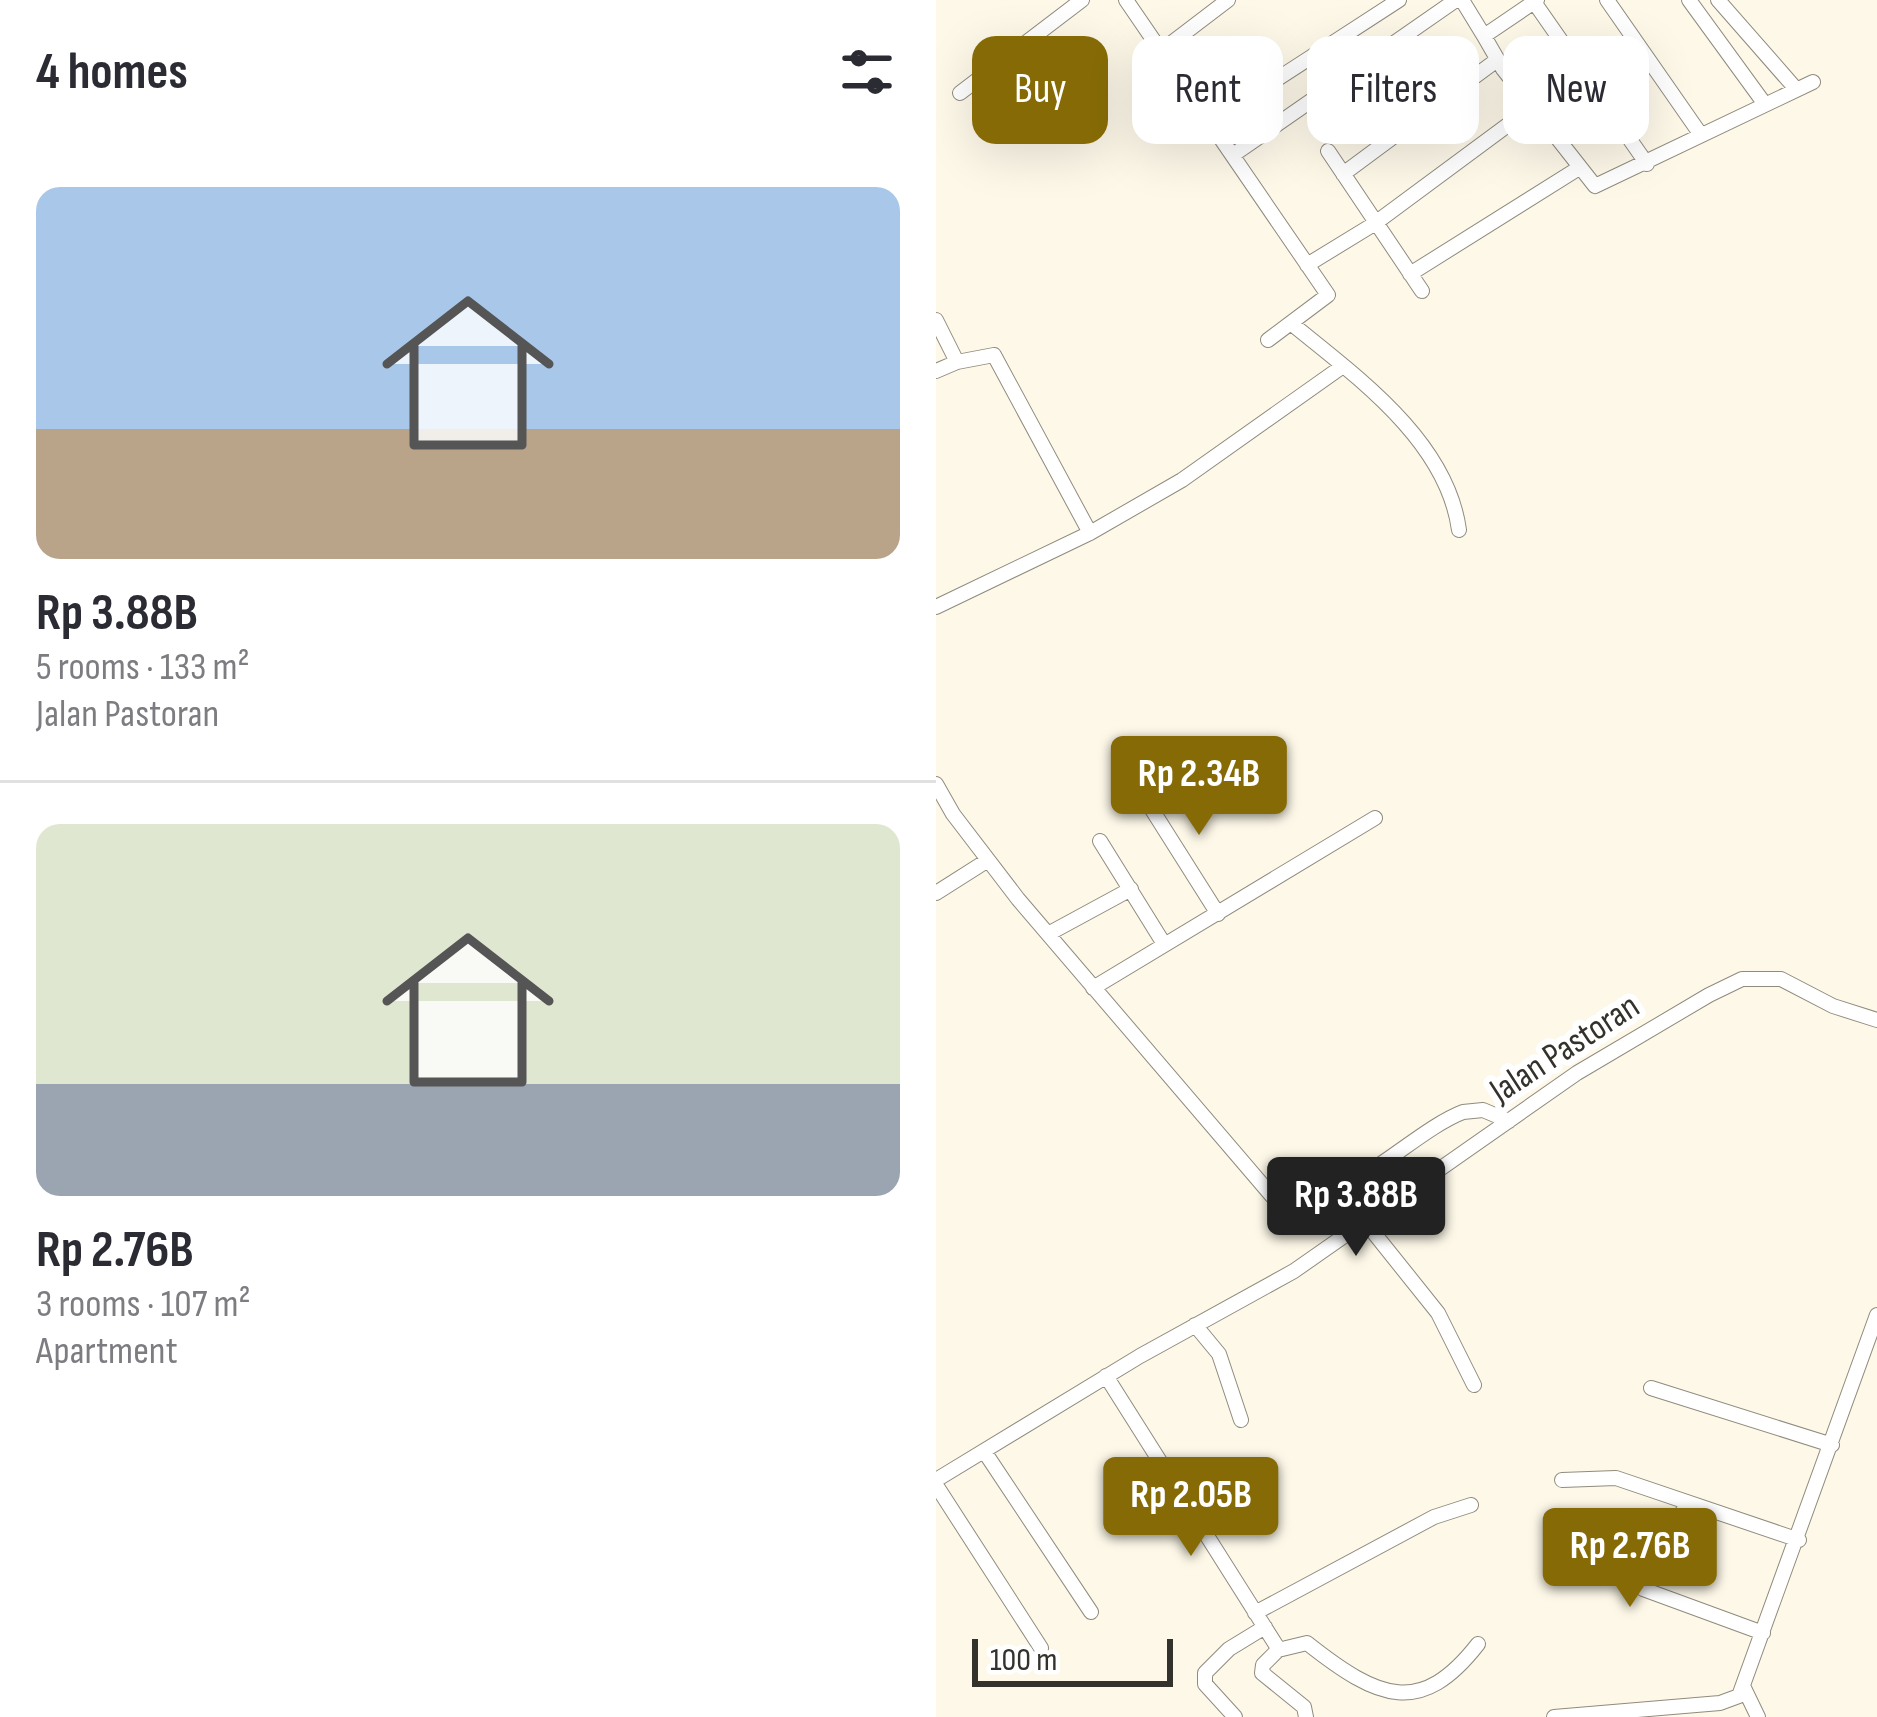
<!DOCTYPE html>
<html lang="en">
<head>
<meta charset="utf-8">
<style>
  :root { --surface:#fff; --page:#f7f7f7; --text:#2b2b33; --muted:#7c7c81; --line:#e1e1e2; --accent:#856a06 }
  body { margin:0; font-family:"Sofia Sans Condensed",sans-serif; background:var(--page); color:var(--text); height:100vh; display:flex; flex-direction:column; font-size:45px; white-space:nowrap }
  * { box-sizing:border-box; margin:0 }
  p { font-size:39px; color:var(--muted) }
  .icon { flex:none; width:66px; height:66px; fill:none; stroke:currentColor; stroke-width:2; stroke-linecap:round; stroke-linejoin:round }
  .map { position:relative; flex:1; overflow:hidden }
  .drawer { display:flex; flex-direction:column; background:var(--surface); width:936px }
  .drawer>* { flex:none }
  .top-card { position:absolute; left:36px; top:36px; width:723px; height:108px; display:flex; gap:24px }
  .scale { position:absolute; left:36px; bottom:30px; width:201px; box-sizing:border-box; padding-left:12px; border:6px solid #34322c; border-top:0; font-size:33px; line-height:42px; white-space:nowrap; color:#34322c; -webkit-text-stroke:9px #fff; paint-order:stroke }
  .price { position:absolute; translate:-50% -102px; padding:0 27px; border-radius:12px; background:var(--accent); color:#fff; font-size:39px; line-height:78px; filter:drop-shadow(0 3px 6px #0008) }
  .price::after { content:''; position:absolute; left:50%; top:72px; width:36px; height:27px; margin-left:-18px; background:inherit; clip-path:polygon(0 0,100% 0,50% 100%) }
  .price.active { background:#222; color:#fff }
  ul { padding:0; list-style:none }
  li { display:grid; align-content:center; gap:24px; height:636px; padding:0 36px }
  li+li { border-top:3px solid var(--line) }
  li span { display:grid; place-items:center; height:372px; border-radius:24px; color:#555 }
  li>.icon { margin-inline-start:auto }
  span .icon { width:216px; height:216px; fill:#fffc; stroke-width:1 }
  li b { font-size:51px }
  h2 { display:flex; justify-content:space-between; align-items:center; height:144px; padding:0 36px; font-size:51px }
  .tag { padding:0 42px; border-radius:24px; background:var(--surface); box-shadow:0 12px 48px #0002; font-size:42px; line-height:108px }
  .tag.active { background:var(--accent); color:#fff }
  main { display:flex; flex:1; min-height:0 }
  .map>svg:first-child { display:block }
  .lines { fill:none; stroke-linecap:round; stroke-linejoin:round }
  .street-casing { stroke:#908b7d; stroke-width:16 }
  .street { stroke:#fff; stroke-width:14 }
  .labels { text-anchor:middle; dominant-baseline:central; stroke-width:12; stroke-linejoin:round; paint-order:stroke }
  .street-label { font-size:36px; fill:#34322c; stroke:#fff }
</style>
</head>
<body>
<main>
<section class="drawer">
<h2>4 homes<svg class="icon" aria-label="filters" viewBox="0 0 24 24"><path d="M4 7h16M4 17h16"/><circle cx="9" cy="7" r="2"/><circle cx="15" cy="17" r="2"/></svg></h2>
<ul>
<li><span style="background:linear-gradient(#a9c7e8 65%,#b9a48a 0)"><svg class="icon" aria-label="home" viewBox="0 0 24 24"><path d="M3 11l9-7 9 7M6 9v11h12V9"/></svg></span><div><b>Rp 3.88B</b><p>5 rooms · 133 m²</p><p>Jalan Pastoran</p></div></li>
<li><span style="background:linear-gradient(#dfe7d0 70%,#9aa5b1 0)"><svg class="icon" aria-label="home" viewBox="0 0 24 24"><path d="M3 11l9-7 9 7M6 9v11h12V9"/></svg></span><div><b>Rp 2.76B</b><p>3 rooms · 107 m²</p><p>Apartment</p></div></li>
</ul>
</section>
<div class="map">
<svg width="941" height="1717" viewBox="0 0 941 1717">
  <rect width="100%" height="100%" fill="#fdf8e8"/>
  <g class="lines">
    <g class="street-casing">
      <path id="street" d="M190 0 392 295 332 340
        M526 0 548 36
        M601 0 548 36 567 69 659 186 877 82
        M671 0 765 135
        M753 0 828 103
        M782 0 860 89
        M598 2 711 164
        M225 51 292 0
        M24 93 146 0
        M275 122 463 0
        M392 151 486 291
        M297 155 520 0
        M407 174 561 60
        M371 265 438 224 596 107
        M474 274 643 168
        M0 320 21 362
        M356 324C421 377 511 441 523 530
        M0 371 21 362 58 355 154 533
        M0 607 154 533 246 480 407 366
        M0 784 17 814 82 899 336 1196C398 1221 472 1133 527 1112L547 1110 573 1121
        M203 789 282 914
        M164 841 228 944
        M0 893 52 860
        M112 934 195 889
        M157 988 439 818
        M430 1223 502 1313 538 1385
        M259 1325 283 1354 305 1420
        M170 1376 340 1645 342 1650 327 1665 326 1673 368 1707 370 1717
        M715 1388 896 1445
        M48 1451 155 1612
        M0 1480 204 1356 358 1271 641 1073 773 995 806 979H845L897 1006 941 1020
        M626 1480 680 1478 863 1540
        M0 1485 105 1648
        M751 1503 707 1589 827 1633
        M319 1613 498 1517 535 1505
        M342 1650 371 1643C443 1700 485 1717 542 1644
        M808 1688 822 1717
        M299 1717 269 1684V1673L293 1649 329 1627
        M618 1717 784 1703 803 1696 941 1315"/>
    </g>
    <use href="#street" class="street"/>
  </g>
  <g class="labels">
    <g class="street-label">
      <text transform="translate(629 1049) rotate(-33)">Jalan Pastoran</text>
    </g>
  </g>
</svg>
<div class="scale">100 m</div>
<b class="price" style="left:263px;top:838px">Rp 2.34B</b>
<b class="price active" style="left:420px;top:1259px">Rp 3.88B</b>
<b class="price" style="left:255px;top:1559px">Rp 2.05B</b>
<b class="price" style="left:694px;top:1610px">Rp 2.76B</b>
<div class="top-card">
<a class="tag active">Buy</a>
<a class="tag">Rent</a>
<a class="tag">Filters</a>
<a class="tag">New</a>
</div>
</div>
</main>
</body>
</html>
